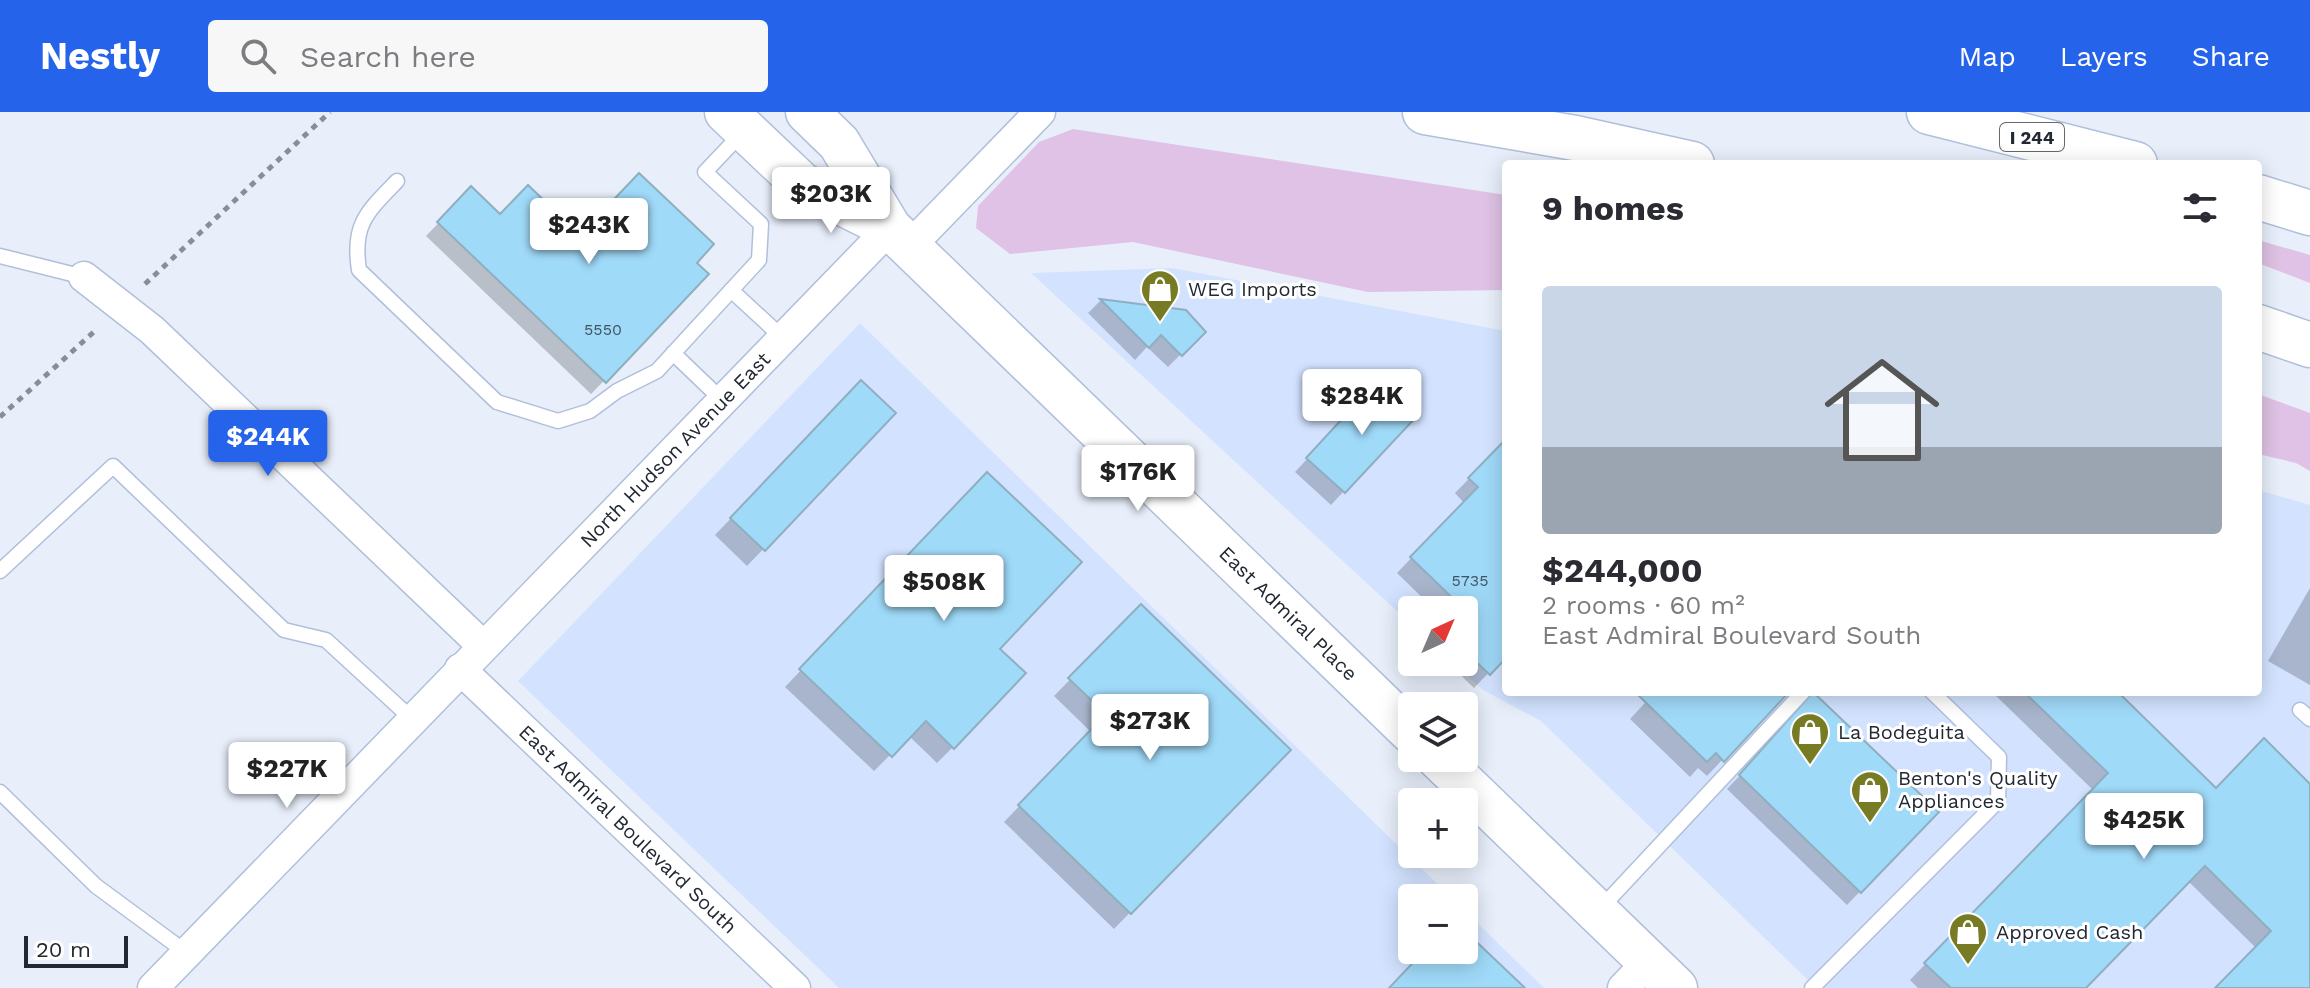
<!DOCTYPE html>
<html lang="en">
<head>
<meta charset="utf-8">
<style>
  :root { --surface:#fff; --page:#f7f7f7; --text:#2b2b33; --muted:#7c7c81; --line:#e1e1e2; --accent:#2563eb }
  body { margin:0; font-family:"Work Sans",sans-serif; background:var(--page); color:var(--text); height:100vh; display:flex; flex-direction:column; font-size:30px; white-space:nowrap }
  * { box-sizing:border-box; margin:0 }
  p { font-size:26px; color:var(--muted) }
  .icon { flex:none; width:44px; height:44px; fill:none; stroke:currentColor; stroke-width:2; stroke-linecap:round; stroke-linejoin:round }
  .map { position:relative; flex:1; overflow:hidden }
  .sheet { position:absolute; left:1502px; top:48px; width:760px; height:536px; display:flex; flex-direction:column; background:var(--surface); border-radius:8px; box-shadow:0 4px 20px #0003 }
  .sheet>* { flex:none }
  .needle { width:52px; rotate:44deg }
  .tools { position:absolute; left:1398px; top:484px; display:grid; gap:16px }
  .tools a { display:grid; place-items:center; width:80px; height:80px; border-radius:8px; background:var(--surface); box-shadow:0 4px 20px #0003; font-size:40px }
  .scale { position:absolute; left:24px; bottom:20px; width:104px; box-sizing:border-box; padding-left:8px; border:4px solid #212832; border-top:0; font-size:22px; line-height:28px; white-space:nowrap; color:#212832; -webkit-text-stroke:6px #fff; paint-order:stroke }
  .price { position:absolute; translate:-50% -68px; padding:0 18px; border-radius:8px; background:#fff; color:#222; font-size:26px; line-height:52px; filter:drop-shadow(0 2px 4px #0008) }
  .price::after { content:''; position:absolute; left:50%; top:48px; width:24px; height:18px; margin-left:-12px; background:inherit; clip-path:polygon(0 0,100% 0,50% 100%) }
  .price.current { background:var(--accent); color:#fff }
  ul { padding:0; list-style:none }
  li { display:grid; align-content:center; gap:16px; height:424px; padding:0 40px }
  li+li { border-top:2px solid var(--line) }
  li span { display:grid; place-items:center; height:248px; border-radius:8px; color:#555 }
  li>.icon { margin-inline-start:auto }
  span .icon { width:144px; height:144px; fill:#fffc; stroke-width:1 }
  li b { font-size:34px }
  h2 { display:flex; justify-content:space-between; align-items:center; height:96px; padding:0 40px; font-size:34px }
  header { display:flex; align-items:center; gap:48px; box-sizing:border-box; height:112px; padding:0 40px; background:var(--accent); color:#fff }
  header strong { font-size:38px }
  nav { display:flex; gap:44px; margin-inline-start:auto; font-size:28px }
  .search { width:560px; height:72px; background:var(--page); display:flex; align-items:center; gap:20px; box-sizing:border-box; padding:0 28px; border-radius:8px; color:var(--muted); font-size:30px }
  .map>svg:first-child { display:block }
  .built { fill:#d3e3ff }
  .green { fill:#dfc2e5 }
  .shadow { fill:#0003 }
  .building { fill:#a0daf9; stroke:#8fafbf; stroke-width:2 }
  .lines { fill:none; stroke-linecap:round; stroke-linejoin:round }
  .service-casing { stroke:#b0bfda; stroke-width:17 }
  .minor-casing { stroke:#b0bfda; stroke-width:33 }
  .secondary-casing { stroke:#b0bfda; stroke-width:45 }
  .motorway-casing { stroke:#b0bfda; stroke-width:47 }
  .path { stroke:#878e98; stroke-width:5; stroke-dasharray:6 6; stroke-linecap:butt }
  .service { stroke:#fff; stroke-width:14 }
  .minor { stroke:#fff; stroke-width:30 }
  .secondary { stroke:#fff; stroke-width:42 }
  .motorway { stroke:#fff; stroke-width:44 }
  .labels { text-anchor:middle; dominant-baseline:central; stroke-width:6; stroke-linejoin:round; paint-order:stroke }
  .number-label { font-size:16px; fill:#415464 }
  .shield { fill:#fff; stroke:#646870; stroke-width:2 }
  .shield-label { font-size:18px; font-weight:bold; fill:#212832 }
  .poi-label { font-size:20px; fill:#212832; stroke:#fff; text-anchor:start }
  .street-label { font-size:20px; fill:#212832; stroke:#fff }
</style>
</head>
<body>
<header>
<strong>Nestly</strong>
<div class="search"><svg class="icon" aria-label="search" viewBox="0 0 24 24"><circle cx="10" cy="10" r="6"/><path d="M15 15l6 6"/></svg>Search here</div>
<nav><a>Map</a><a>Layers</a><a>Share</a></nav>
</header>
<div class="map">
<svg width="2310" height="876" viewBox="0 0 2310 876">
  <rect width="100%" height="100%" fill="#e8effa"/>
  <path class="built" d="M1172 156 1506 219V580H2258V378L2310 393V876H1816L1541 609 1483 578 1452 550H1464V498H1412V513L1031 161Z
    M860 211 1452 786H1412V838H1464V798L1544 876H839L518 569Z"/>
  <path class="green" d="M1073 17 1506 83V178L1368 180 1133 130 1010 142 976 116 978 94 1039 30Z
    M2258 128 2310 143V171L2258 151Z
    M2258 282 2310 301V359L2296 351 2258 342Z"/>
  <path class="shadow" d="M471 77 500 105 694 151 707 163 591 282 426 124Z
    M1100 189 1185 200 1203 220 1168 255 1147 235 1135 248 1088 201Z
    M1366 283 1414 304 1331 393 1295 360Z
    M845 287 893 301 747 454 715 423Z
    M1506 329V543L1474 576 1447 550H1464V498H1435L1397 461 1464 391 1455 381Z
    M971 379 997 537 953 635 937 651 909 624 874 659 785 575Z
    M2310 476V573L2268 549Z
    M1141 495 1288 638 1114 817 1004 710 1091 620 1054 584Z
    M1655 580H1792L1779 588 1707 664 1698 656 1690 665 1630 607Z
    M1992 580H2115L2216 678 2310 674V876H2217L2256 836 2188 769 2084 876H1918L1910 868 2093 678Z
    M1813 581 1936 700 1847 793 1727 677 1798 602 1800 593Z"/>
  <path class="building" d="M639 61 714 132 697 151 709 162 606 271 437 110 471 74 500 102 528 73 580 123Z
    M1100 187 1186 198 1206 220 1182 244 1161 223 1149 236Z
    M861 268 896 301 765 439 730 406Z
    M1378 268 1417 304 1345 381 1306 346Z
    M1506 327V546L1490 563 1464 538V497L1410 445 1478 375 1468 366Z
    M987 360 1082 450 1000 537 1026 561 954 637 926 609 892 645 799 557Z
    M1141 492 1291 638 1131 802 1018 693 1106 602 1068 566Z
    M1635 580H1789L1724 650 1716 641 1707 650Z
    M1813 580 1939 700 1861 781 1739 663Z
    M2024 580H2118L2216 676 2264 626 2310 672V876H2215L2271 819 2205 754 2086 876H1951L1924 851 2108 661Z
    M1464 818 1525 876H1389L1425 838H1464Z"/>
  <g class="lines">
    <g class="service-casing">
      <path id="service" d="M397 69C366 101 352 113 359 158L497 290 558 309 590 299 617 279 657 259 759 148 761 112 705 60 742 21
        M0 144 84 165
        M731 178 783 226
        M673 241 722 288
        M0 459 113 354 284 518 326 528 412 607
        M2300 598 2310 607
        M0 680 96 774 187 841
        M1600 797 1803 580
        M1812 876 1998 689 1999 645 1932 580"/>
    </g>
    <g class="minor-casing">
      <g id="minor">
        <path d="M909 135 1040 0"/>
        <path d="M84 165 152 218 483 534"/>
        <path id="s1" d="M460 557 795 876"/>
        <path id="s2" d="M153 876 890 116"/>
        <path d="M1623 876 1649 849"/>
      </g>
    </g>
    <g class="secondary-casing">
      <g id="secondary">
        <path d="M726 0 802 72 890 116"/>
        <path id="s3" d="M807 0 839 31 890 116 1412 621"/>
        <path d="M1438 646 1676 876"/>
      </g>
    </g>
    <g class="motorway-casing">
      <path id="motorway" d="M1425 0 1575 26 1692 52
        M1929 0 2135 52
        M2258 85 2310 101
        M2258 215 2310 233"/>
    </g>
    <path class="path" d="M145 172 330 0
      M0 305 97 217"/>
    <use href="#service" class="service"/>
    <use href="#minor" class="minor"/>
    <use href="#secondary" class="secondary"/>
    <use href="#motorway" class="motorway"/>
  </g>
  <defs>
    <g id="shop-pin" transform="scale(2)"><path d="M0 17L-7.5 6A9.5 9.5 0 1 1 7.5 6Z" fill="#767b24" stroke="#fff"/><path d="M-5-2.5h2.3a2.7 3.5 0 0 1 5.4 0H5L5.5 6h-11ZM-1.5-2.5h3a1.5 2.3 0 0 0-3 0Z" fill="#fff"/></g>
  </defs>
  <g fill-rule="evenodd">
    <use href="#shop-pin" x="1160" y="177"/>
    <use href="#shop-pin" x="1810" y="620"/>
    <use href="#shop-pin" x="1870" y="678"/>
    <use href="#shop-pin" x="1968" y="820"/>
  </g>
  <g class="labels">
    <g class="number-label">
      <text x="603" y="217">5550</text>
      <text x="1470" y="468">5735</text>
    </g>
    <rect class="shield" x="2000" y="11" width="64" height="28" rx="6"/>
    <g class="shield-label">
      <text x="2032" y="25">I 244</text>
    </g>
    <g class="poi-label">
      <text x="1188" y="177">WEG Imports</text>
      <text x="1838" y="620">La Bodeguita</text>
      <text x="1898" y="666">Benton's Quality<tspan x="1898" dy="23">Appliances</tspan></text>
      <text x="1996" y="820">Approved Cash</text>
    </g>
    <g class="street-label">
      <text stroke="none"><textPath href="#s2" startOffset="750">North Hudson Avenue East</textPath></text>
      <text stroke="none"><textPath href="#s3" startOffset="698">East Admiral Place</textPath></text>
      <text stroke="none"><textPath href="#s1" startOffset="232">East Admiral Boulevard South</textPath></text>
    </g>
  </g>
</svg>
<div class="tools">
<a><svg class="needle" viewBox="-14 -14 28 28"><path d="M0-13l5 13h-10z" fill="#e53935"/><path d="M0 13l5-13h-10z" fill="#7c7c81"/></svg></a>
<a><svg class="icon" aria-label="layers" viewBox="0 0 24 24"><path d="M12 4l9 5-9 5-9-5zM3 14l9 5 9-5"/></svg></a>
<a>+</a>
<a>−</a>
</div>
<div class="scale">20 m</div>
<b class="price" style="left:831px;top:123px">$203K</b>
<b class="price" style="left:589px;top:154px">$243K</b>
<b class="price" style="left:1362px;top:325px">$284K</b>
<b class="price current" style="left:268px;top:366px">$244K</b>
<b class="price" style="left:1138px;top:401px">$176K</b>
<b class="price" style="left:944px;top:511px">$508K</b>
<b class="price" style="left:1150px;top:650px">$273K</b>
<b class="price" style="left:287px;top:698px">$227K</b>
<b class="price" style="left:2144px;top:749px">$425K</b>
<section class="sheet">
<h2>9 homes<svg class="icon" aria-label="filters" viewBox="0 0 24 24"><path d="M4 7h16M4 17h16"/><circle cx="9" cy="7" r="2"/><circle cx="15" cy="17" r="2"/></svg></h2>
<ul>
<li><span style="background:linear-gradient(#c9d6e8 65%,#9aa5b1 0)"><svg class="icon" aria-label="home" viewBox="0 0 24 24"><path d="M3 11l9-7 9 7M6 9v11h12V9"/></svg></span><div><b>$244,000</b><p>2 rooms · 60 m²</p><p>East Admiral Boulevard South</p></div></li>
</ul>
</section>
</div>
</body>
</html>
